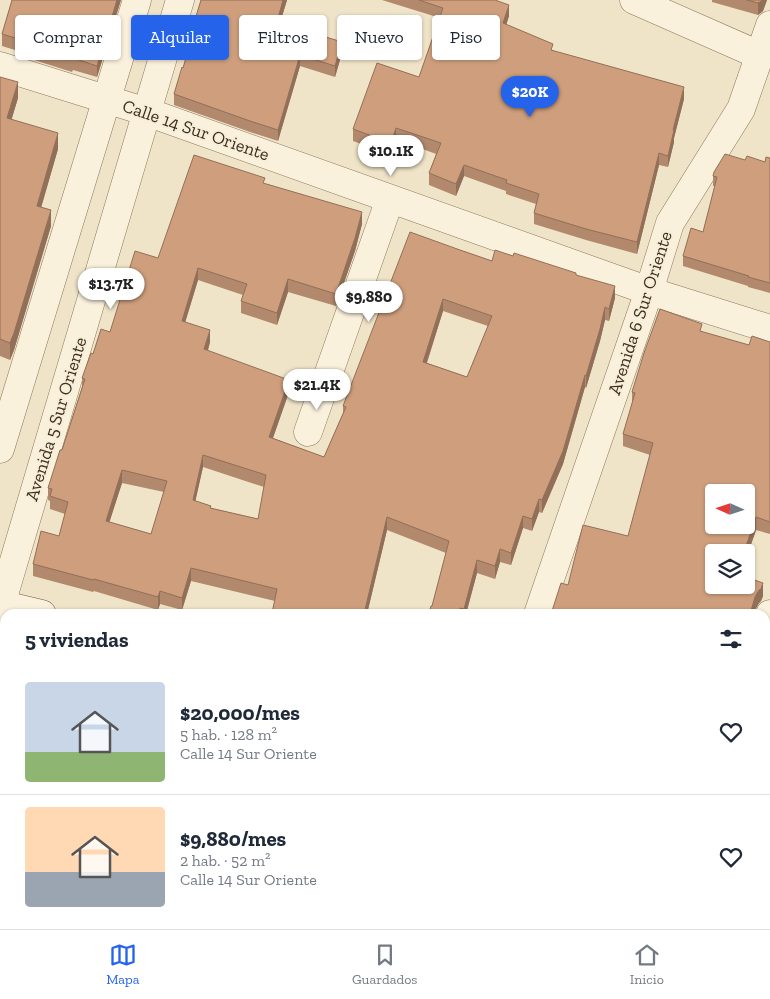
<!DOCTYPE html>
<html lang="es">
<head>
<meta charset="utf-8">
<style>
  :root { --surface:#fff; --page:#f2f2f3; --text:#1f2937; --muted:#747a83; --line:#e0e1e3; --accent:#2563eb }
  body { margin:0; font-family:"Zilla Slab",serif; background:var(--page); color:var(--text); height:100vh; display:flex; flex-direction:column; font-size:19px; white-space:nowrap }
  * { box-sizing:border-box; margin:0 }
  p { font-size:16px; color:var(--muted) }
  .icon { flex:none; width:28px; height:28px; fill:none; stroke:currentColor; stroke-width:2; stroke-linecap:round; stroke-linejoin:round }
  .map { position:relative; flex:1; overflow:hidden }
  .panel { position:absolute; left:0px; top:609px; width:770px; height:321px; display:flex; flex-direction:column; background:var(--surface); border-radius:15px 15px 0 0; box-shadow:0 1px 4px #0004 }
  .panel>* { flex:none }
  .banner { position:absolute; left:15px; top:15px; width:500px; height:45px; display:flex; gap:10px }
  .needle { width:32px; rotate:273deg }
  .fabs { position:absolute; left:705px; top:484px; display:grid; gap:10px }
  .fabs a { display:grid; place-items:center; width:50px; height:50px; border-radius:5px; background:var(--surface); box-shadow:0 1px 4px #0004; font-size:25px }
  .price { position:absolute; translate:-50% -42px; padding:0 11px; border-radius:18px; background:#fff; color:#222; font-size:16px; line-height:32px; filter:drop-shadow(0 1px 2px #0008) }
  .price::after { content:''; position:absolute; left:50%; top:30px; width:15px; height:11px; margin-left:-8px; background:inherit; clip-path:polygon(0 0,100% 0,50% 100%) }
  .price.current { background:var(--accent); color:#fff }
  ul { padding:0; list-style:none }
  li { display:flex; align-items:center; gap:15px; height:125px; padding:0 25px }
  li+li { border-top:1px solid var(--line) }
  li span { display:grid; place-items:center; flex:none; width:140px; height:100px; border-radius:5px; color:#555 }
  li>.icon { margin-inline-start:auto }
  span .icon { width:60px; height:60px; fill:#fffc; stroke-width:1 }
  li b { font-size:21px }
  h2 { display:flex; justify-content:space-between; align-items:center; height:60px; padding:0 25px; font-size:21px }
  .pill { padding:0 18px; border-radius:5px; background:var(--surface); box-shadow:0 1px 4px #0004; font-size:18px; line-height:45px }
  .pill.current { background:var(--accent); color:#fff }
  .tab-bar { display:flex; justify-content:space-around; align-items:center; height:70px; border-top:1px solid var(--line); background:var(--surface); font-size:14px; color:var(--muted) }
  .tab-bar a { display:grid; justify-items:center; gap:2px }
  .tab-bar .current { color:var(--accent) }
  .map>svg:first-child { display:block }
  .lines { fill:none; stroke-linecap:round; stroke-linejoin:round }
  .street-casing { stroke:#8d765c; stroke-width:29 }
  .secondary-casing { stroke:#6f573f; stroke-width:29 }
  .street { stroke:#faf1dc; stroke-width:28 }
  .secondary { stroke:#faf1dc; stroke-width:28 }
  .wall { fill:#b2896c; fill-rule:evenodd }
  .shaded-wall { fill:#916f58 }
  .building { fill:#cf9f7d; stroke:#916f58; fill-rule:evenodd }
  .labels { text-anchor:middle; dominant-baseline:central; stroke-width:4; stroke-linejoin:round; paint-order:stroke }
  .street-label { font-size:18px; fill:#3d2e20; stroke:#f7eed8 }
</style>
</head>
<body>
<div class="map">
<svg width="770" height="929" viewBox="0 0 770 929">
  <rect width="100%" height="100%" fill="#f0e4c8"/>
  <g class="lines">
    <g class="street-casing">
      <path id="street" d="M634 0 759 55
        M0 66 147 112 649 291 770 329
        M308 432 390 199
        M0 449 137 0
        M0 608 180 0
        M538 614 649 291 670 223 741 109 770 25
        M765 631 770 614
        M432 929 434 925"/>
    </g>
    <g class="secondary-casing">
      <path id="secondary" d="M0 604 42 614
        M0 648 5 649
        M765 801 770 802"/>
    </g>
    <use href="#street" class="street"/>
    <use href="#secondary" class="secondary"/>
  </g>
  <path class="wall" d="M12 0H121L97 77 73 70 72 72 34 60V56L2 46V34Z
    M201 0H287L280 23 342 53 335 77 300 66 278 141 250 132 174 105V94L183 68 194 29V23Z
    M382 0H495L509 16 506 25 553 51 684 99 674 138V142L668 167 659 165 637 254 586 240 534 224V213L536 204 506 194V191L464 176 456 196 429 185V173L436 154 396 139 391 155 353 141V129L419 77 440 18Z
    M712 0H767L763 11 758 15 712 2Z
    M0 77 18 98 11 120 58 149 41 207 51 226 14 350 10 360 0 356Z
    M770 158V293L748 287V286L683 266V256L703 232 715 186H713V176L745 160 765 162Z
    M265 184 362 224 355 251 336 306 288 292 277 325 241 313V301L243 295 198 280 185 322 210 342 208 351 289 392 273 438 324 457 343 413V406L460 250 492 261 513 256 576 275 615 298 609 321 605 320 600 341 586 388 585 387 563 464 542 513 539 512 532 531 523 528 511 565 500 562 495 579 477 573 466 614H429L432 606 446 553 387 530 367 614H272L275 601 191 581 182 610 160 604 158 610 94 591 93 592 33 576V564L59 536 65 514 50 509V501L48 500V488L62 450 82 387V378L93 354 110 332 158 258ZM443 311 488 326 467 377 427 363ZM203 467 264 487 258 519 211 508 195 501ZM122 483 164 492 151 534 109 522Z
    M702 332 749 345 770 342V534L756 530 746 559V552H714L763 596 761 601 759 603 755 610 568 585 628 536 650 455 623 446V434L632 405V392Z
    M765 828 770 830V920L765 919Z
    M175 925H407L405 929H175Z"/>
  <path class="shaded-wall" d="M117 0H121L97 77V66Z
    M283 0H287L277 33V22Z
    M763 0H767L763 11 758 15V3Z
    M509 5V16L503 35V23Z
    M342 42V53L335 77V66Z
    M300 55V66L278 141V130Z
    M18 82V98L7 135V118Z
    M684 87V99L674 138V142L668 167V156L673 130Z
    M396 128V139L391 155V143Z
    M58 133V149L37 222V206Z
    M659 153V165L637 254V242Z
    M464 165V176L456 196V184Z
    M51 210V226L14 350 10 360V343Z
    M362 212V224L355 251 336 306V294Z
    M198 268V280L182 333V321Z
    M288 279V292L277 325V313Z
    M615 286V298L609 321V309Z
    M443 299V311L423 374V362Z
    M605 307V320L600 341 586 388V376Z
    M210 330V342L204 362V349Z
    M585 375V387L563 464 542 513V500Z
    M289 380V392L269 449V437Z
    M203 455V467L193 512V500Z
    M122 470V483L106 533V521Z
    M539 499V512L532 531V519Z
    M523 516V528L511 565V553Z
    M387 517V530L367 614H364Z
    M756 517V530L746 559V552H744Z
    M500 549V562L495 579V566Z
    M477 560V573L466 614H464V609Z
    M191 568V581L182 610V598Z
    M763 583V596L761 601 759 603 755 610 754 614H750L755 597Z
    M160 591V604L158 610V597Z
    M5 781V791L0 811V800Z
    M5 816V827L0 844V833Z
    M55 925H58L57 929H54Z
    M401 925H407L405 929H400Z
    M570 925H573L572 929H568Z
    M716 925H719L718 929H715Z"/>
  <path class="building" d="M12 0H117L97 66 73 58 72 60 34 48 35 44 2 34Z
    M201 0H283L277 22 342 42 335 66 300 55 278 130 250 121 174 94 182 67 183 68 196 23H194Z
    M419 0H495L509 5 503 23 553 44 551 50 684 87 673 130H674L668 156 659 153 637 242 586 229 534 213 539 194 506 183 507 180 464 165 456 184 429 173 441 143 396 128 391 143 353 129 377 63 419 77 443 8Z
    M747 0H763L758 3Z
    M0 77 18 82 7 118 58 133 37 206 51 210 14 333 10 343 0 339Z
    M725 154 745 160 747 156 765 162 766 157 770 158V283L748 277 749 276 683 256 691 228 703 232 717 177 713 176 714 172Z
    M194 155 265 178 263 183 362 212 355 238 336 294 288 279 277 313 241 301 247 284 198 268 182 321 210 330 204 349 289 380 269 437 324 457 346 407 343 406 410 232 460 250 492 261 495 250 513 256 514 253 576 273V275L615 286 609 309 605 307 600 329 586 376 585 375 563 451 542 500 539 499 532 519 523 516 511 553 500 549 495 566 477 560 464 609 460 608 459 614H429L431 606H432L449 541 387 517 364 614 272 613 277 589 191 568 182 598 160 591 158 597 94 579 93 580 33 564 41 531 59 536 68 502 50 496 52 489 48 488 60 450H62L85 379 82 378 91 353 93 354 101 329 110 332 135 251 158 258ZM443 299 492 316 467 377 423 362ZM203 455 266 475 258 519 210 508 211 506 193 500ZM122 470 167 481 151 534 106 521Z
    M660 309 702 324 700 331 749 345 752 336 770 342V522L756 517 744 552H714V585H746V577L763 583 761 589 759 590 755 597 750 614H551L561 583 568 585 583 525 628 536 653 443 623 434 635 393 632 392 644 353ZM714 492H746V525H714Z
    M0 655 5 656V781L0 800Z
    M0 805 5 806V816L0 833Z
    M765 828 770 830V905L765 904Z
    M0 897 5 899V925H55L54 929H0Z
    M204 925H401L400 929H216Z
    M472 925H570L568 929H471Z
    M671 925H716L715 929H670Z"/>
  <g class="labels">
    <g class="street-label">
      <text transform="translate(196 130) rotate(19)">Calle 14 Sur Oriente</text>
      <text transform="translate(640 313) rotate(-72)">Avenida 6 Sur Oriente</text>
      <text transform="translate(56 419) rotate(-73)">Avenida 5 Sur Oriente</text>
    </g>
  </g>
</svg>
<div class="fabs">
<a><svg class="needle" viewBox="-14 -14 28 28"><path d="M0-13l5 13h-10z" fill="#e53935"/><path d="M0 13l5-13h-10z" fill="#747a83"/></svg></a>
<a><svg class="icon" aria-label="layers" viewBox="0 0 24 24"><path d="M12 4l9 5-9 5-9-5zM3 14l9 5 9-5"/></svg></a>
</div>
<b class="price current" style="left:530px;top:118px">$20K</b>
<b class="price" style="left:391px;top:177px">$10.1K</b>
<b class="price" style="left:111px;top:310px">$13.7K</b>
<b class="price" style="left:369px;top:323px">$9,880</b>
<b class="price" style="left:317px;top:411px">$21.4K</b>
<div class="banner">
<a class="pill">Comprar</a>
<a class="pill current">Alquilar</a>
<a class="pill">Filtros</a>
<a class="pill">Nuevo</a>
<a class="pill">Piso</a>
</div>
<section class="panel">
<h2>5 viviendas<svg class="icon" aria-label="filters" viewBox="0 0 24 24"><path d="M4 7h16M4 17h16"/><circle cx="9" cy="7" r="2"/><circle cx="15" cy="17" r="2"/></svg></h2>
<ul>
<li><span style="background:linear-gradient(#c9d6e8 70%,#8fb573 0)"><svg class="icon" aria-label="home" viewBox="0 0 24 24"><path d="M3 11l9-7 9 7M6 9v11h12V9"/></svg></span><div><b>$20,000/mes</b><p>5 hab. · 128 m²</p><p>Calle 14 Sur Oriente</p></div><svg class="icon" aria-label="heart" viewBox="0 0 24 24"><path d="M12 20l-8-8c-3-5 5-10 8-4 3-6 11-1 8 4z"/></svg></li>
<li><span style="background:linear-gradient(#ffd9b3 65%,#9aa5b1 0)"><svg class="icon" aria-label="home" viewBox="0 0 24 24"><path d="M3 11l9-7 9 7M6 9v11h12V9"/></svg></span><div><b>$9,880/mes</b><p>2 hab. · 52 m²</p><p>Calle 14 Sur Oriente</p></div><svg class="icon" aria-label="heart" viewBox="0 0 24 24"><path d="M12 20l-8-8c-3-5 5-10 8-4 3-6 11-1 8 4z"/></svg></li>
</ul>
</section>
</div>
<nav class="tab-bar">
<a class="current"><svg class="icon" aria-label="map" viewBox="0 0 24 24"><path d="M3 6l6-2 6 2 6-2v14l-6 2-6-2-6 2zM9 4v14M15 6v14"/></svg>Mapa</a>
<a><svg class="icon" aria-label="saved" viewBox="0 0 24 24"><path d="M7 4h10v16l-5-4-5 4z"/></svg>Guardados</a>
<a><svg class="icon" aria-label="home" viewBox="0 0 24 24"><path d="M3 11l9-7 9 7M6 9v11h12V9"/></svg>Inicio</a>
</nav>
</body>
</html>
